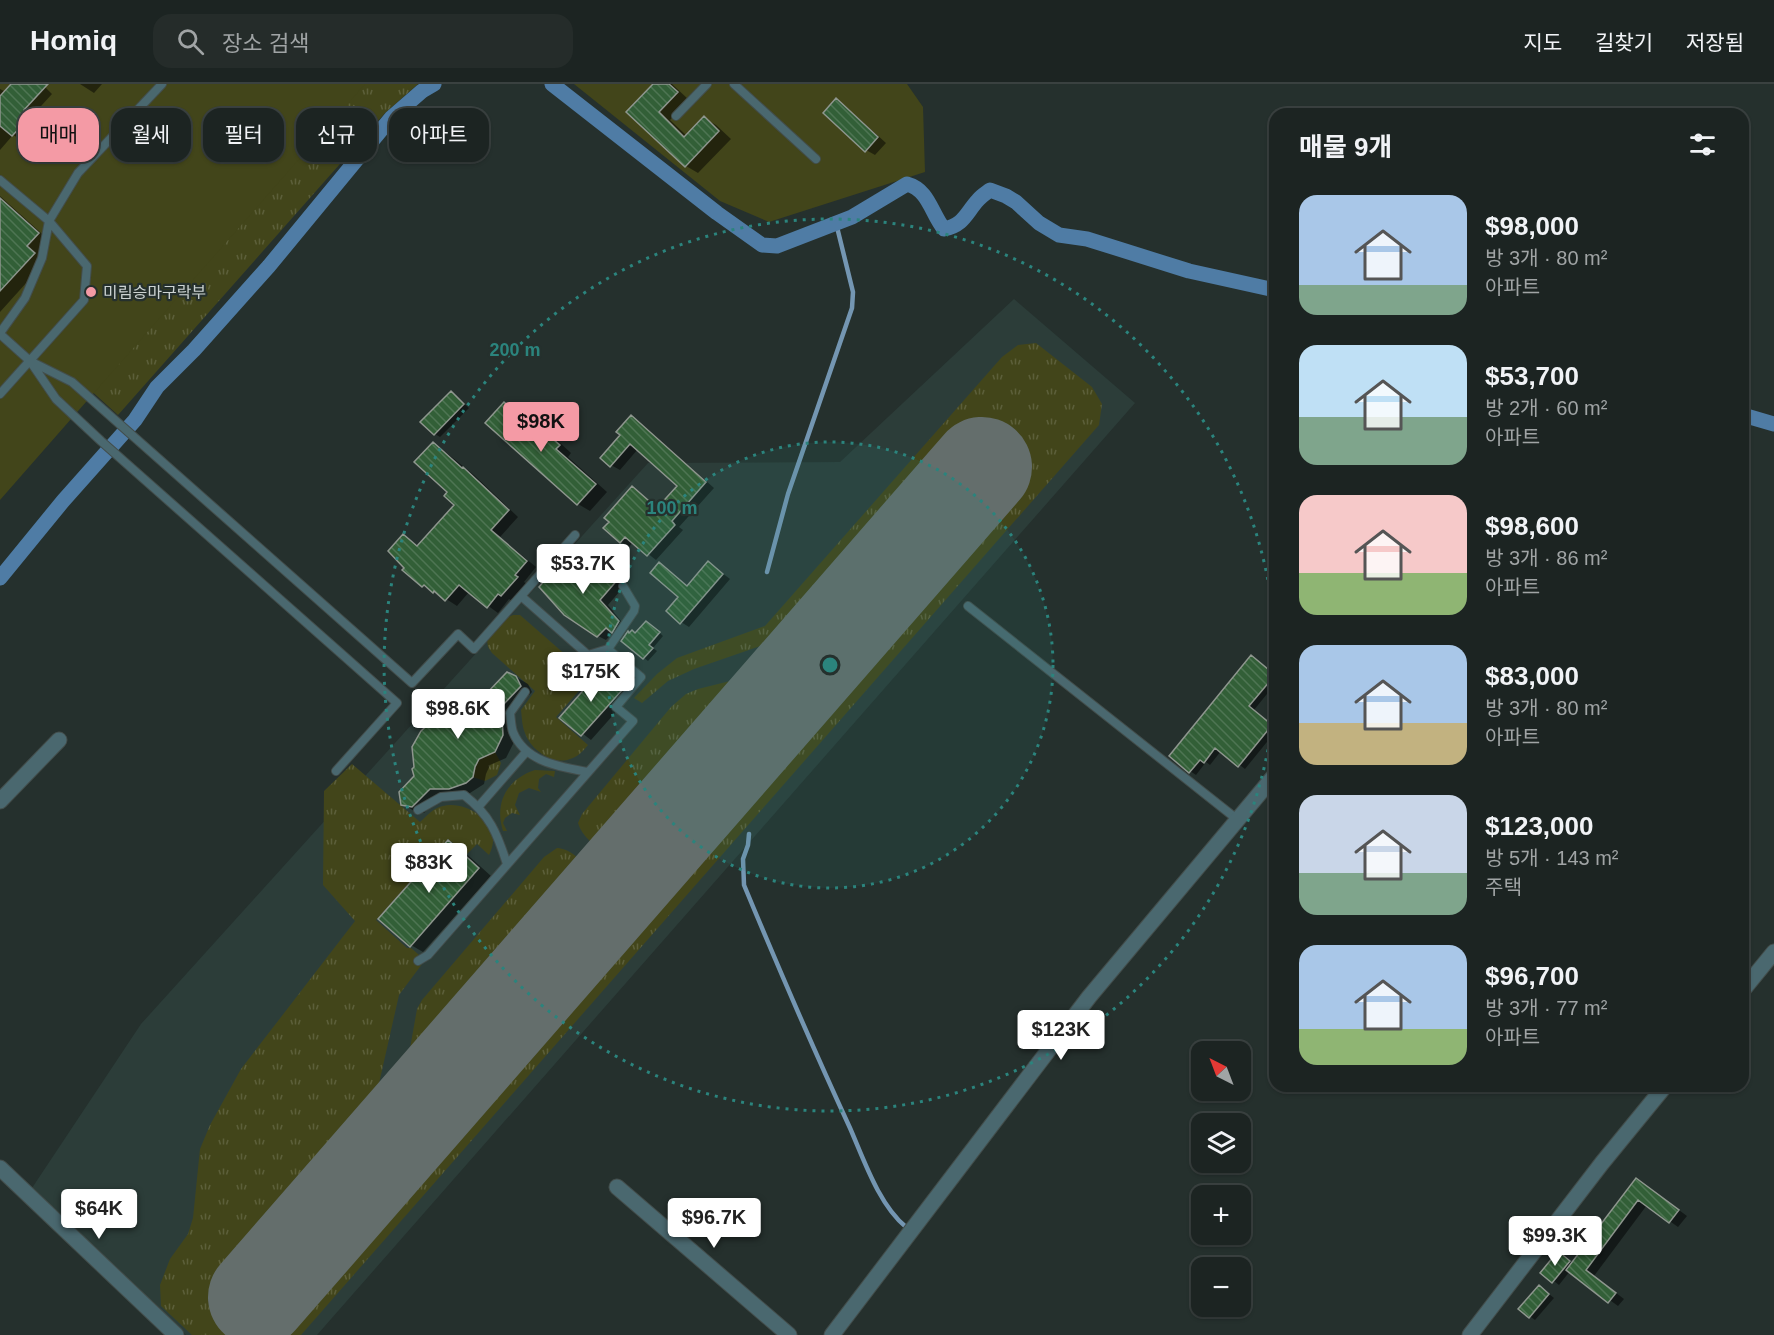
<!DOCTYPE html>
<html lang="ko">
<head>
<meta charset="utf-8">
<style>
  :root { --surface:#1c2422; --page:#252c2a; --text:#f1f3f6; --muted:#a0a4a5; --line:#3a4140; --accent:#f49aa5 }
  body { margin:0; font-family:Arial,"Noto Sans KR",sans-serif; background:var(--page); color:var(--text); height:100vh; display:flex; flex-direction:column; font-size:22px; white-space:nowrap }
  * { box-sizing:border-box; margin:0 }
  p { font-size:20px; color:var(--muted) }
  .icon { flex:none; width:33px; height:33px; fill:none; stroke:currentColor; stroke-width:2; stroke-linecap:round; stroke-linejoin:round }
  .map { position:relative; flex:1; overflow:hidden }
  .details { position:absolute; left:1269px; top:24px; width:480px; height:984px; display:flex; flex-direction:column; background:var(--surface); border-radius:18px; box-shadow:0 2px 4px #0004,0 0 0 2px var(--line) }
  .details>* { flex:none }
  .banner { position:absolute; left:18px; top:24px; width:570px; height:54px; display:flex; gap:12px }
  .needle { width:39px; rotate:318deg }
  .buttons { position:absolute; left:1191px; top:957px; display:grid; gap:12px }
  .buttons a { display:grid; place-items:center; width:60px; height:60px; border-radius:12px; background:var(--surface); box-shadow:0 2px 4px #0004,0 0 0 2px var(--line); font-size:30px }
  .price { position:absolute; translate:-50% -51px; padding:0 14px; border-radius:6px; background:#fff; color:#222; font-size:20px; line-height:39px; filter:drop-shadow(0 2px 3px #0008) }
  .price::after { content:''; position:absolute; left:50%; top:36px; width:18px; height:14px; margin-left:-9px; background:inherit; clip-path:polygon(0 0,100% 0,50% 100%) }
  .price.selected { background:var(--accent); color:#111 }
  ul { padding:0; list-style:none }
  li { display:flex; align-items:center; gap:18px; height:150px; padding:0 30px }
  li span { display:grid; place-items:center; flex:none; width:168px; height:120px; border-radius:18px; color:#555 }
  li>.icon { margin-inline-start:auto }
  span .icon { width:72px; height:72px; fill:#fffc; stroke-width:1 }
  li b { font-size:26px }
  h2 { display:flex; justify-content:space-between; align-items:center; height:72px; padding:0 30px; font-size:26px }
  .pill { padding:0 21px; border-radius:18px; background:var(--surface); box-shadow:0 2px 4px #0004,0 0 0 2px var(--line); font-size:21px; line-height:54px }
  .pill.selected { background:var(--accent); color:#111 }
  header { display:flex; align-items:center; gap:36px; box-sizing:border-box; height:84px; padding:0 30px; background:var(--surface); border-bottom:2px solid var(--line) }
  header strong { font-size:28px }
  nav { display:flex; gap:33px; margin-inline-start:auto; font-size:21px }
  .search { width:420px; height:54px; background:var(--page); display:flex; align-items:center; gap:15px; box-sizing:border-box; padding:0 21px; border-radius:18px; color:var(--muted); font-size:22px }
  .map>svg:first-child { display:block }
  .built { fill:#2c3d39 }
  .grass { fill:url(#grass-tufts) }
  .pitch { fill:#42451a }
  .shadow { fill:#0007 }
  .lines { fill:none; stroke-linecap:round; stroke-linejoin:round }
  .stream { stroke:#7496b2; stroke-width:4.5 }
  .canal { stroke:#4f7ca5; stroke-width:15 }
  .runway { stroke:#646e6c; stroke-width:100 }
  .building { fill:url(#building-back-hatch); stroke:#8e968e; stroke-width:1.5 }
  .lane-casing { stroke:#434d4b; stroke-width:10 }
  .street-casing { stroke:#434d4b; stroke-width:17 }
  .lane { stroke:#4a686f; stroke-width:8 }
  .street { stroke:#4a686f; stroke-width:15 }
  .ring { fill:none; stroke:#2b847d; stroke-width:3; stroke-dasharray:3 6 }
  .poi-dot { fill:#f49aa5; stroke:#25302d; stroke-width:2 }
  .labels { text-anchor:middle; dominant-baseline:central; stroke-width:4.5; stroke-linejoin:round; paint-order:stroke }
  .poi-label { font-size:16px; fill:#ccd3d1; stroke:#25302d; text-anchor:start }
  .centre { fill:#2b847d; stroke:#25302d; stroke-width:3 }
  .ring-label { font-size:18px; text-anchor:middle; font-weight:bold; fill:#2b847d; stroke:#25302d; stroke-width:4.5; stroke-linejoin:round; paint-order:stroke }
</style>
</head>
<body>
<header>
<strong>Homiq</strong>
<div class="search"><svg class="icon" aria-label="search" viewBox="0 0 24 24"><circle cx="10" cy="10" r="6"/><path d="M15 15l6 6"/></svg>장소 검색</div>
<nav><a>지도</a><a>길찾기</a><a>저장됨</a></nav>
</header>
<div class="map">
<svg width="1774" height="1251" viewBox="0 0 1774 1251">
  <defs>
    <pattern id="grass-tufts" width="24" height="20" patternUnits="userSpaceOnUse" patternTransform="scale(1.5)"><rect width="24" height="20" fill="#42451a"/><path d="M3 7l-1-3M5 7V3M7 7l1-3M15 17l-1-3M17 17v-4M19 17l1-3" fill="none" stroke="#5c5f3a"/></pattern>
    <pattern id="building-back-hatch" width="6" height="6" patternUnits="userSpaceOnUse" patternTransform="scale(1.5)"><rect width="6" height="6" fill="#325f37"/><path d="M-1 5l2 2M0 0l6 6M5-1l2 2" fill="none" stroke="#4e7553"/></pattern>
  </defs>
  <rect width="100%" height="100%" fill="#25302d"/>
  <path class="built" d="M1014 215 1135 319 317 1251H186L32 1104 141 940 648 379 840 378Z"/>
  <path class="grass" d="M174 0H418L385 29 118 331 66 284Z
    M1036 259 1092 303 1102 320 1099 341 301 1251H192L161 1222 160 1201 170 1175 188 1150 193 1134 200 1065 210 1041 241 985 355 837 323 801 324 707 352 680 420 738C427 732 433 724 443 722 464 717 493 734 493 757 493 761 491 767 489 771L477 760 467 770 448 755 376 836 407 864H411L425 876 399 911 366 1057 235 1201 270 1232 1008 395 970 362 809 545 694 585 668 597 642 619 634 614 657 590 677 574 765 542 1002 273 1018 261Z
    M513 531H520L591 593 556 633 588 661C583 667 578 673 570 675 553 682 530 665 525 649 522 642 522 634 521 626L535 607 492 569 488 563 487 556 506 534Z
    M750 592 756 593 760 598 759 605 618 765 607 768C595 762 582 753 578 739L582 730 671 623 686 610 698 605Z
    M495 668 501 679 497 691 485 697 473 693C475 678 481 672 495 668Z
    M535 686 555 687 554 693 546 690 539 695 538 704 541 708 529 704 519 709 515 721 520 731 512 729 505 734 503 739 507 747H503C494 719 507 695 535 686Z
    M557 764C572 765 583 778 590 790L588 800 422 992 416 995 408 991 406 987 417 925 422 916 544 773Z"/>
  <path class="pitch" d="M0 0H365L0 416Z
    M574 0H907L923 23 925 88 769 138 720 117Z"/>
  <path class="shadow" d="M13 0H42L52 10 32 32 39 38 22 56 13 51 0 66V5L6 8Z
    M80 0H102L94 9Z
    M655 0H672L689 16 670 36 687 52 704 34 716 41 731 55 698 89 686 82 629 28Z
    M836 16 845 22 886 59 875 71 866 66Z
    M0 112 50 157 39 170 46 177 0 228Z
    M451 309 469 324 440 353 435 350Z
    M504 320 516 327 544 352 546 350 558 357 571 369 568 373 607 408 590 427 578 420Z
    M631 333 640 338 714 404 679 443 683 446 656 476 633 458 629 463 621 458 632 404 659 425 679 402 638 365 620 386 611 381Z
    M433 360 443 366 474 391 518 433 500 453 536 483 524 498 527 500 512 517 509 515 498 529 469 508 457 522 434 507 433 508 423 502 403 452 419 462 456 421 449 408Z
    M591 472 626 500 608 521 626 543 620 552 613 548 606 556 598 552 572 494Z
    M709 479 730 495 689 543 681 538 680 513 660 480 689 503Z
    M651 541 663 552 653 564 657 567 648 577 624 557Z
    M1256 576 1275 591V600L1254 626 1275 644V648L1245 685 1221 667 1210 681 1206 678 1196 691 1190 687Z
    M601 588 631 611 591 656 561 633Z
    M516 593 528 600 532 608 512 630 514 658 506 674 490 681 486 690 484 700 470 709 442 710 424 729 414 727 403 720 487 612Z
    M448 758 461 765 491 792 423 868 411 861Z
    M1637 1095 1687 1132 1678 1143 1647 1121 1594 1192 1624 1215 1618 1222 1570 1187 1559 1201 1542 1188 1564 1172 1573 1179Z
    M1539 1202 1554 1214 1535 1236 1520 1225Z"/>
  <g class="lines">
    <path class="stream" d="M767 488 788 410 852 224 853 208 836 139
      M749 750 748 761 743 775 744 801C778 883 813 964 850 1044 864 1076 879 1121 906 1143"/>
    <path class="canal" d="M552 0 717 129 762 161 777 162 852 133 907 100C929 106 931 129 944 145 964 141 966 129 978 116 981 112 986 109 990 106L1006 112 1016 118 1039 139 1059 151 1087 155 1189 187 1275 206
      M1743 331 1774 340
      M0 494 63 417 135 336 157 303 194 266 269 182 391 34 422 7 434 0"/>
    <path class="runway" d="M258 1213 982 383"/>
  </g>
  <path class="building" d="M11 0H48L24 26 31 32 12 52 0 42V12Z
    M653 0H669L678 8 659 28 684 53 704 32 719 47 685 83 626 28Z
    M836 14 878 53 865 68 823 29Z
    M0 114 39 149 27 162 35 169 0 207Z
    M451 307 464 320 434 351 420 338Z
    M504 318 542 352 545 348 560 361 556 365 596 400 577 421 485 339Z
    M631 331 706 398 672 437 675 441 647 472 625 453 620 459 603 444 609 438 604 434 632 402 657 424 677 402 630 360 610 383 600 374 620 351 616 348Z
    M433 358 462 384 463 383 509 426 491 446 527 477 515 491 518 493 501 512 498 510 487 524 459 501 445 517 434 507 433 509 424 501 422 503 402 486 404 484 388 467 403 450 417 462 454 421 444 412 447 408 414 378Z
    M590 470 619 494 600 516 619 537 612 549 606 544 597 553 564 531 539 503 556 483 572 492Z
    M708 477 723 490 680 540 666 527 678 513 650 489 659 478 687 502Z
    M646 537 660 548 649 561 653 564 643 575 621 557 628 547 629 549 632 546 635 549Z
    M1251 571 1275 591 1249 622 1272 641 1238 683 1215 664 1204 679 1200 676 1189 689 1169 672Z
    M601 586 623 605 581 652 559 634Z
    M507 588 516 592 521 602 501 623 503 629 502 631 503 651 495 668 479 675 475 683 473 693 466 699 449 705H430L412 723 401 721 399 708 414 692 412 685 414 683 412 663 421 647 433 636 443 621 449 615 467 609 477 610 479 608 486 610Z
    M448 756 479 784 410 863 378 835Z
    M1636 1094 1679 1126 1669 1139 1638 1116 1586 1186 1616 1209 1608 1219 1566 1186Z
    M1558 1167 1570 1177 1552 1199 1540 1189Z
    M1539 1201 1549 1210 1529 1234 1518 1225Z"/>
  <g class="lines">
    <g class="lane-casing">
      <path id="lane" d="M734 0 816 75
        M676 32 707 0
        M0 96 49 137 87 182 84 216 0 310
        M0 249 25 214 42 174 49 137 78 89 162 0
        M0 250 30 277 56 315 101 357 397 619 336 687
        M30 277 72 298 412 599 458 550 474 565 575 451
        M521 512 588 571 608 565 634 527 635 522 623 502
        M968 522 1238 736
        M525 608 510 629C511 635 511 642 513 648 525 678 560 683 588 688
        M479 722 527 667
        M418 726 441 713 464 711C490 731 497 749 507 780
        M418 877 428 871 633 637 616 623 641 593 608 565"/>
    </g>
    <g class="street-casing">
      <path id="street" d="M0 717 59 656
        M1743 906 1774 868
        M0 1084 176 1251
        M617 1103 789 1251
        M832 1251 1089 913 1275 691
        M1470 1251 1602 1079 1665 1002"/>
    </g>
    <use href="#lane" class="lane"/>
    <use href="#street" class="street"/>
  </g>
  <circle cx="830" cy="581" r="223" fill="#2b847d" fill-opacity=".12"/>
  <g class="ring">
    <circle cx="830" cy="581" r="223"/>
    <path d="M1275 612A446 446 0 1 1 1275 550"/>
  </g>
  <circle class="poi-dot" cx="91" cy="208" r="6"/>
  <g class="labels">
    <g class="poi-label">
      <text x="103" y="208">미림승마구락부</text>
    </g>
  </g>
  <circle cx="830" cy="581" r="9" class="centre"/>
  <g class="ring-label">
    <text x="515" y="272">200 m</text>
    <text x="672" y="430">100 m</text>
  </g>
</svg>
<div class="buttons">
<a><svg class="needle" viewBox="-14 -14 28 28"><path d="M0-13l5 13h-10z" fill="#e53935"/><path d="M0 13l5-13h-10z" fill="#a0a4a5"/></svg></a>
<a><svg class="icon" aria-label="layers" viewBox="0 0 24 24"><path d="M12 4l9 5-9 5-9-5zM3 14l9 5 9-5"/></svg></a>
<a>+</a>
<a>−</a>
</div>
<b class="price selected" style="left:541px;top:369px">$98K</b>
<b class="price" style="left:583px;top:511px">$53.7K</b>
<b class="price" style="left:591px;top:619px">$175K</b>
<b class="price" style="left:458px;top:656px">$98.6K</b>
<b class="price" style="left:429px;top:810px">$83K</b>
<b class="price" style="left:1061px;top:977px">$123K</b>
<b class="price" style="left:99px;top:1156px">$64K</b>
<b class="price" style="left:714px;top:1165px">$96.7K</b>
<b class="price" style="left:1555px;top:1183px">$99.3K</b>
<div class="banner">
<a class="pill selected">매매</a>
<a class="pill">월세</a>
<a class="pill">필터</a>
<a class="pill">신규</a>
<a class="pill">아파트</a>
</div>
<section class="details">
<h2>매물 9개<svg class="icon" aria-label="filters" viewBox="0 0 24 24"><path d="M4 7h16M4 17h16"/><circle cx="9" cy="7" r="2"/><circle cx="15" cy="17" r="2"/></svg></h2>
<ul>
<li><span style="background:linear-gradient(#a9c7e8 75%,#7fa58c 0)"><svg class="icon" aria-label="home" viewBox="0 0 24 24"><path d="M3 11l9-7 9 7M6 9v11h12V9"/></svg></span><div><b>$98,000</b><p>방 3개 · 80 m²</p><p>아파트</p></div></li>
<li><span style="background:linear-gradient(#bfe0f5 60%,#7fa58c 0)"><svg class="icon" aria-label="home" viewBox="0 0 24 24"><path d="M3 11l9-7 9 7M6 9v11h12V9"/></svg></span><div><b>$53,700</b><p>방 2개 · 60 m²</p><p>아파트</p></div></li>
<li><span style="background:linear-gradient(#f6c9c9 65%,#8fb573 0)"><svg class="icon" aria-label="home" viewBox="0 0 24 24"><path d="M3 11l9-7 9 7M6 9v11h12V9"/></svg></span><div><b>$98,600</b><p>방 3개 · 86 m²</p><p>아파트</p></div></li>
<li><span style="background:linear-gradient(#a9c7e8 65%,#c2b280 0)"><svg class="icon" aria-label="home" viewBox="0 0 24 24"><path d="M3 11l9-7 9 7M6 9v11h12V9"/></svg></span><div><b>$83,000</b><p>방 3개 · 80 m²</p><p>아파트</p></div></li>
<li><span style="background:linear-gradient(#c9d6e8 65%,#7fa58c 0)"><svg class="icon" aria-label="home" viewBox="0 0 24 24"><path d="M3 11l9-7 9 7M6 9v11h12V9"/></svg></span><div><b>$123,000</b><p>방 5개 · 143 m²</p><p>주택</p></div></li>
<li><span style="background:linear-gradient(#a9c7e8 70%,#8fb573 0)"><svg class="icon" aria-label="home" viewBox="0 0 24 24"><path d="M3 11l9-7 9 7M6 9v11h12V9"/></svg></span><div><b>$96,700</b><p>방 3개 · 77 m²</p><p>아파트</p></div></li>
</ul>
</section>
</div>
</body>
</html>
